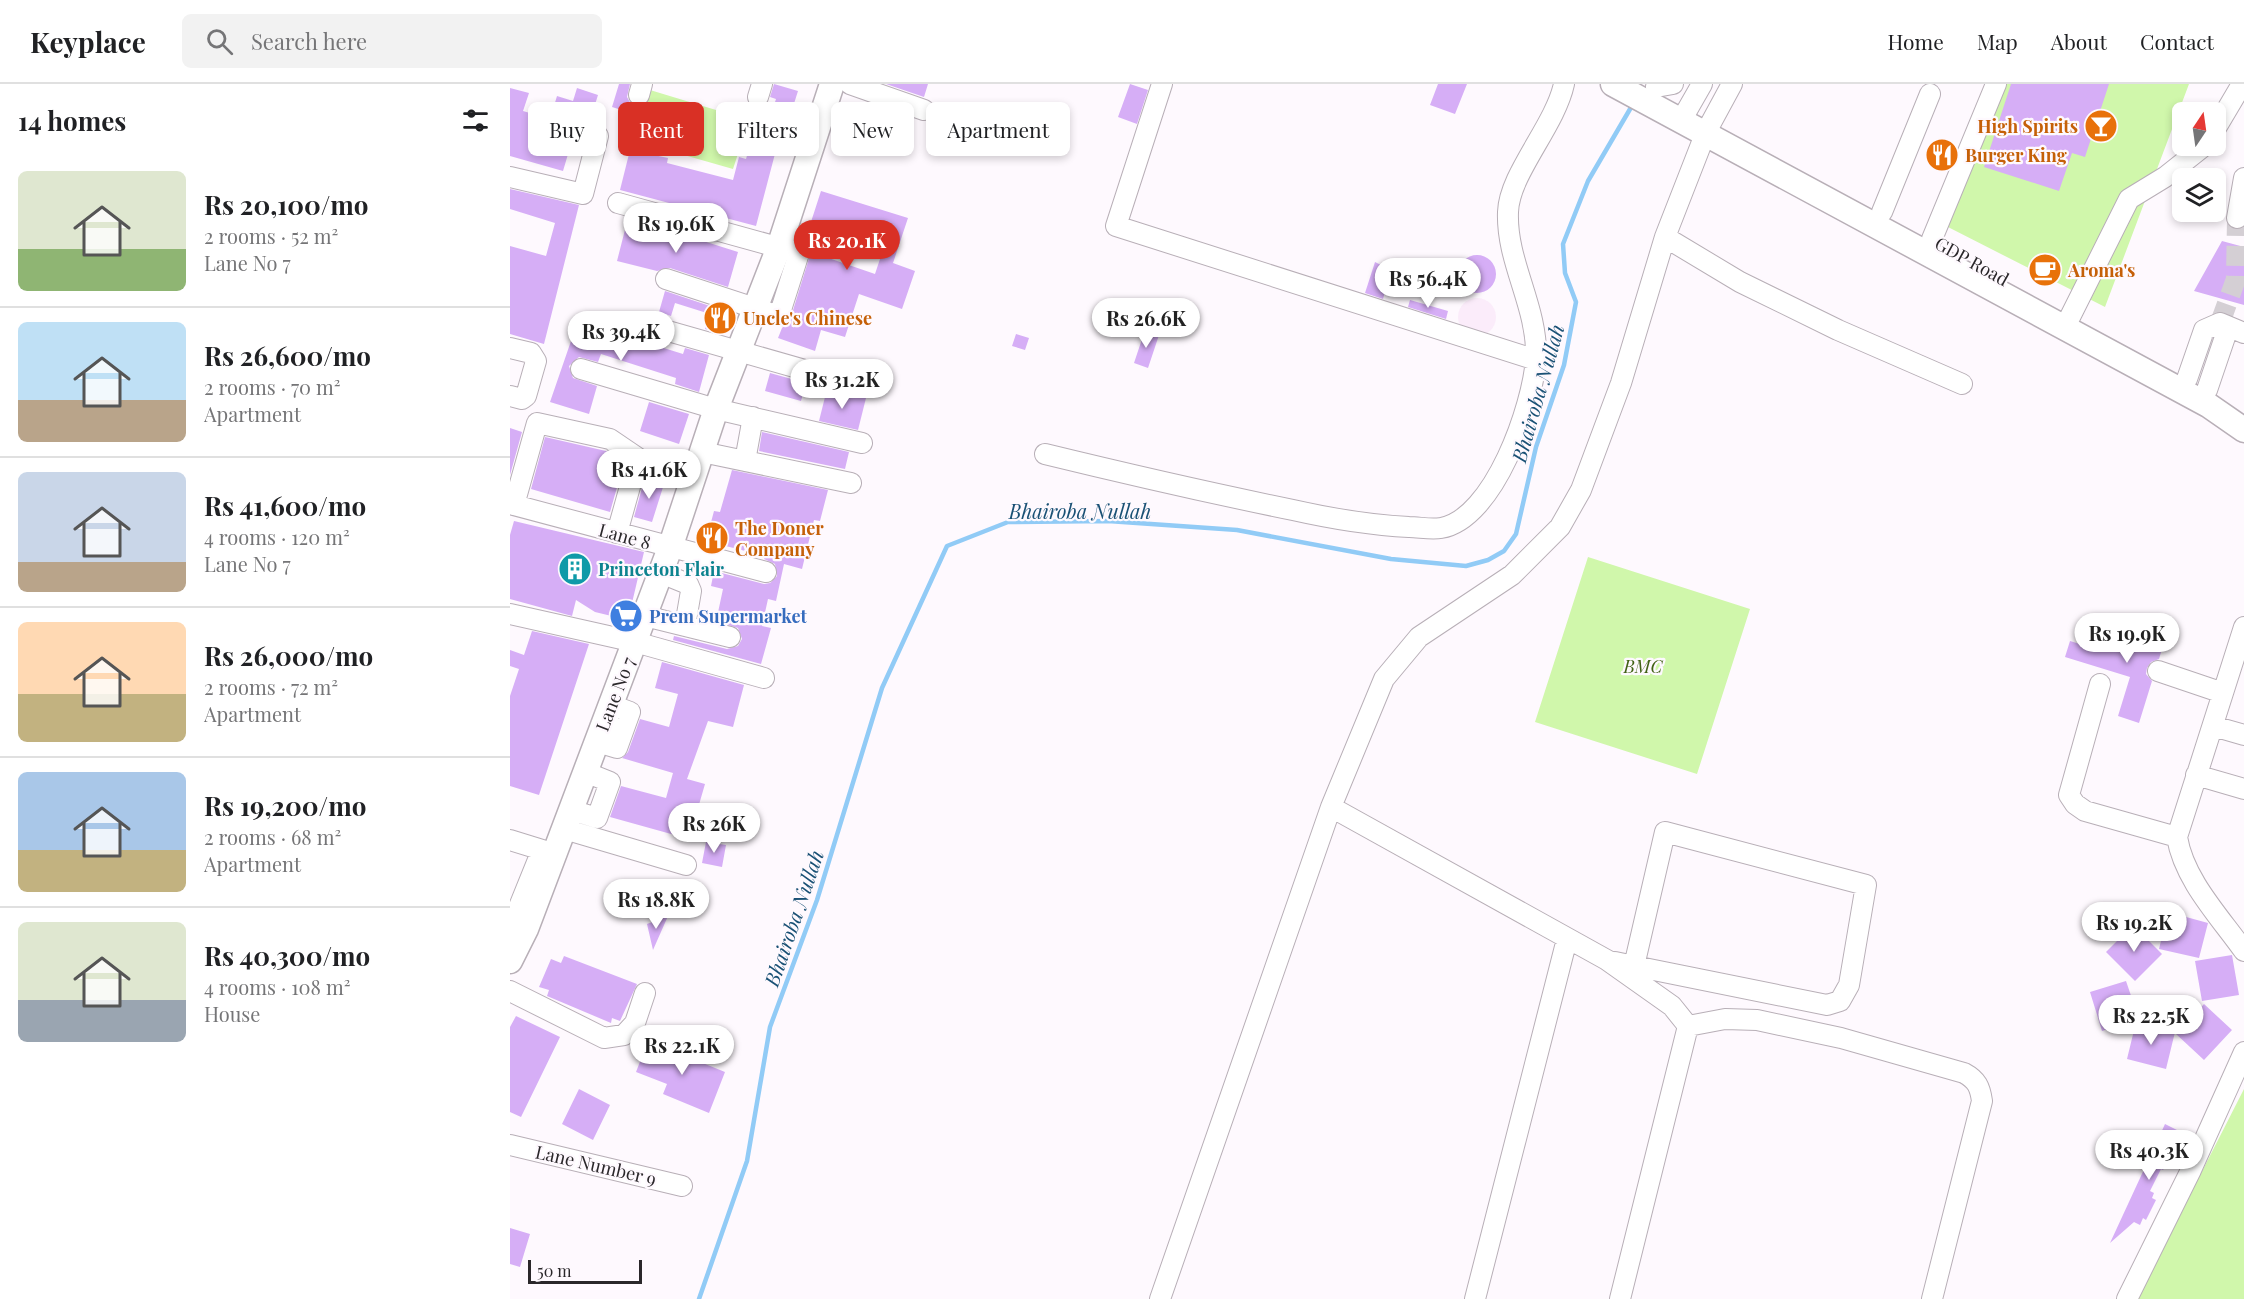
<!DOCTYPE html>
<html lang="en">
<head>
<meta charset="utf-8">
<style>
  :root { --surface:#fff; --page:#f2f2f2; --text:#202124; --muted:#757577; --line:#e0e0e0; --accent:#d93025 }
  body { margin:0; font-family:"Playfair Display",serif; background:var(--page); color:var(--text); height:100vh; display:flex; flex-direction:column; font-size:22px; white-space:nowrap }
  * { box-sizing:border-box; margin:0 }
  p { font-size:20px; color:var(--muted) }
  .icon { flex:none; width:33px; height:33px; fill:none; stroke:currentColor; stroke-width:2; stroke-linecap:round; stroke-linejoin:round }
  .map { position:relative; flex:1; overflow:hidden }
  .drawer { display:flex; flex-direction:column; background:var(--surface); width:510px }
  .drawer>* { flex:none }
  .top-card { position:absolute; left:18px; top:18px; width:570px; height:54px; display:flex; gap:12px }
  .needle { width:39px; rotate:13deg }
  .buttons { position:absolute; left:1662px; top:18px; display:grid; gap:12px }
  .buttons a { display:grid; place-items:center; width:54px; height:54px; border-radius:9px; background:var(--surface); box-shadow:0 3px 9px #0003; font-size:30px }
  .scale { position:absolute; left:18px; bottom:15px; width:114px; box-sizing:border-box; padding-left:6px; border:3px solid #2a272a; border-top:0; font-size:16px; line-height:21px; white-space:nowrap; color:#2a272a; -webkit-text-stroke:4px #fef9fe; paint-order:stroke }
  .price { position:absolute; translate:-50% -51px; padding:0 14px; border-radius:21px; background:#fff; color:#222; font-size:20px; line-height:39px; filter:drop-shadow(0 2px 3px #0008) }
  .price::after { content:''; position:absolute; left:50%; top:36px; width:18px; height:14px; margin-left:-9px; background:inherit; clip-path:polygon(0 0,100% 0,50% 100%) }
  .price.current { background:var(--accent); color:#fff }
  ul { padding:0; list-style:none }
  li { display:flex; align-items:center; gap:18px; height:150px; padding:0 18px }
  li+li { border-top:2px solid var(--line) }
  li span { display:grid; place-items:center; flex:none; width:168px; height:120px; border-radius:9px; color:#555 }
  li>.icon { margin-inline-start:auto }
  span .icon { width:72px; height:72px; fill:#fffc; stroke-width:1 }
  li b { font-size:26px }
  h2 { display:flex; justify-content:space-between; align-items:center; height:72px; padding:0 18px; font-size:26px }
  .pill { padding:0 21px; border-radius:9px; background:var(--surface); box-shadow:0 3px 9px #0003; font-size:21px; line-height:54px }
  .pill.current { background:var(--accent); color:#fff }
  header { display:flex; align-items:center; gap:36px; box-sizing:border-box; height:84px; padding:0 30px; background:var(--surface); border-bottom:2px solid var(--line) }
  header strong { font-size:28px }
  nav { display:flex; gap:33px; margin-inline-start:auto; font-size:21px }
  .search { width:420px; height:54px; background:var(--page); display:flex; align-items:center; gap:15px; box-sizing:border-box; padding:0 21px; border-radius:9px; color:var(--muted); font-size:22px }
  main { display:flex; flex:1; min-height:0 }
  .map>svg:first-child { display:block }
  .built { fill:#fbecfa }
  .green { fill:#d0f7ab }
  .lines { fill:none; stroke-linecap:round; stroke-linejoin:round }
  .stream { stroke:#91cbf6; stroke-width:4.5 }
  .building { fill:#d6aef6 }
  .minor-tunnel { stroke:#d4cfd4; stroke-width:20; stroke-dasharray:20 10; stroke-linecap:butt }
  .minor-casing { stroke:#b8afb7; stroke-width:22 }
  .major-casing { stroke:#b8afb7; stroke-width:27 }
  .minor { stroke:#fff; stroke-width:20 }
  .major { stroke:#fff; stroke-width:24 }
  .labels { text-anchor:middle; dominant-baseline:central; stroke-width:4.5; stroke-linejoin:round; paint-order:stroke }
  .food-label { font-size:18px; font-weight:bold; fill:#c56008; stroke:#fef9fe; text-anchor:start }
  .street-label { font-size:18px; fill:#2a272a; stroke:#fef9fe }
  .culture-label { font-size:18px; font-weight:bold; fill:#0d838f; stroke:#fef9fe; text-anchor:start }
  .shop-label { font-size:18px; font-weight:bold; fill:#366cbe; stroke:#fef9fe; text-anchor:start }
  .park-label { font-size:18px; font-style:italic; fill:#416215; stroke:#fef9fe }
  .water-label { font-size:20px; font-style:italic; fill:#1a5175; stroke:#fef9fe }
</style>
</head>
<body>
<header>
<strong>Keyplace</strong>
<div class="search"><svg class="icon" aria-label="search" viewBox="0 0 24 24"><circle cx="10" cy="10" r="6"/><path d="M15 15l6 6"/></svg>Search here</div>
<nav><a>Home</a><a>Map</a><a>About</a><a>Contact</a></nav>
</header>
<main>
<section class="drawer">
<h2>14 homes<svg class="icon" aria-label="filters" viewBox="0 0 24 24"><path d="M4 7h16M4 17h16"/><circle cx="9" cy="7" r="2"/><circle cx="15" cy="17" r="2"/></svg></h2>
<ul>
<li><span style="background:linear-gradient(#dfe7d0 65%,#8fb573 0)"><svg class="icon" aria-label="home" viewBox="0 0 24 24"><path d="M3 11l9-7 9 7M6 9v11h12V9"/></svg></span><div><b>Rs 20,100/mo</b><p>2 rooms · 52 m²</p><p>Lane No 7</p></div></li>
<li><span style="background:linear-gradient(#bfe0f5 65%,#b9a48a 0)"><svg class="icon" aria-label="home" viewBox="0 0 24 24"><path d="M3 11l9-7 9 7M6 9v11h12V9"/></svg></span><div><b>Rs 26,600/mo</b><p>2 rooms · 70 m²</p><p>Apartment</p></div></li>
<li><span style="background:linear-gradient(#c9d6e8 75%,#b9a48a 0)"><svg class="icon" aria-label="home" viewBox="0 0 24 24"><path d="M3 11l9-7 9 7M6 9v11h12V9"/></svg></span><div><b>Rs 41,600/mo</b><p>4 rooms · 120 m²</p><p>Lane No 7</p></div></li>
<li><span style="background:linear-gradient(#ffd9b3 60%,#c2b280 0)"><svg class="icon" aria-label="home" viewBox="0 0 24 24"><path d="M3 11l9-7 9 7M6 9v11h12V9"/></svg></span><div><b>Rs 26,000/mo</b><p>2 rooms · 72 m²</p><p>Apartment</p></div></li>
<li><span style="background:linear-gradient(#a9c7e8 65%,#c2b280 0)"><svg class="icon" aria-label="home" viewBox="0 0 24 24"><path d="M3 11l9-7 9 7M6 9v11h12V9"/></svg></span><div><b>Rs 19,200/mo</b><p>2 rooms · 68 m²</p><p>Apartment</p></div></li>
<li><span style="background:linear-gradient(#dfe7d0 65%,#9aa5b1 0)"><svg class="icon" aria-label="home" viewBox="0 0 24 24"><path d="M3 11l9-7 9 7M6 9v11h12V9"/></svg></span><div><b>Rs 40,300/mo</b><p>4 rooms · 108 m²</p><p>House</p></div></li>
</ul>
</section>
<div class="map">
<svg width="1734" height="1215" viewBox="0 0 1734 1215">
  <rect width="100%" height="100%" fill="#fef9fe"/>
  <path class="built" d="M948 233a19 19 0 1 1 38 0a19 19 0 1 1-38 0Z"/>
  <path class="green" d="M1493 0H1679L1595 223 1436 142Z
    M140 6 239 36 223 85 125 57Z
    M1078 473 1240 525 1187 690 1025 638Z
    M1734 1005V1215H1627Z"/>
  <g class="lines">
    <path class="stream" d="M189 1215 237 1077 260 943 307 816 372 604 437 462 498 438 598 437 727 446 881 475 956 482 978 476 994 467 1006 450 1026 363 1054 281 1066 218 1055 189 1053 160 1078 97 1123 20"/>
  </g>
  <path class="building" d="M109 0H120L117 13 121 20 118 28 102 23Z
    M264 0 288 7 269 67 266 66 246 142 110 106 120 66 158 74 157 79 223 96 229 73 236 75 243 50 254 53 266 15 260 13Z
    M376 0H418L414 13Z
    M620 0 638 6 627 40 608 33Z
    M928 0H957L945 30 920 21Z
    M1501 0H1599L1575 73 1562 69 1549 107 1474 83Z
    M0 4 19 9 13 27 40 35 47 12 63 17 67 4 88 11 78 43 67 40 53 87 0 72Z
    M506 38 529 46 521 71 497 63Z
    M0 105 69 121 34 260 0 250V162L36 172 45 139 0 125Z
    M311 107 398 134 383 179 405 187 392 225 349 210 335 253 311 246 305 267 268 254 272 244 280 236 301 168 365 190 373 166 300 141Z
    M117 138 171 150 228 168 218 203 160 184 147 187 107 177Z
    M1712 157 1734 163V221L1684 207Z
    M948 190a19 19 0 1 1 38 0a19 19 0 1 1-38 0Z
    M865 178 881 186 873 215 855 209Z
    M155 207 215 227 209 246 206 248 195 245 200 230 165 219 161 232 149 228Z
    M900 216 938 227 936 235 898 223Z
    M71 228 101 239 99 247 173 270 175 264 199 271 189 308 165 300 166 294 91 270 88 278 69 273 59 282 63 294 87 302 79 330 40 318Z
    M635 246 649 251 638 284 624 279Z
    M506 250 519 254 515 266 502 262Z
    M260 289 296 299 291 317 255 307Z
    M317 305 356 314 348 346 309 337Z
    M139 318 179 330 169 360 130 347Z
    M0 344 12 348 0 391Z
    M252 348 339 368 335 385 249 367Z
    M35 353 96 367 114 379 100 428 21 405Z
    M222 386 318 406 310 437 304 436 292 485 274 480 266 517 258 515 252 542 261 544 251 580 163 556 164 552 217 565 228 562 232 555 228 544 194 534 195 530 207 533 213 505 201 502 204 487 254 500 260 499 267 492 265 480 254 475 255 472 196 457 204 427 210 428Z
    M135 393 154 400 142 438 124 433Z
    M4 437 134 468 118 536 85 528 66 516 62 532 0 515V451Z
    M1638 536 1659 542 1649 575 1641 578 1637 584 1636 590 1642 597 1629 639 1608 632 1620 593 1555 573 1560 557 1586 565 1589 556 1610 563 1614 551 1632 557Z
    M22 547 79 560 29 711 0 702V612L9 585 0 582V566L14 571Z
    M152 578 234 601 223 643 198 637 177 695 195 700 179 755 100 733 111 702 156 714 163 689 112 674 118 668 130 635 159 643 168 610 145 604Z
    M196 758 216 761 212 783 192 779Z
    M1658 828 1698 839 1689 874 1649 865Z
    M158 832 143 866 137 840Z
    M1623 841 1652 870 1625 897 1596 868Z
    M1722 871 1729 911 1692 917 1685 877Z
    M54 872 127 900 110 937 102 934 101 939 37 912 39 906 29 903 41 875 51 879Z
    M1616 897 1629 935 1592 947 1580 908Z
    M1694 920 1722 946 1694 976 1666 950Z
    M6 932 50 953 11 1033 0 1028V943Z
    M1626 938 1665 948 1656 985 1617 975Z
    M138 957 215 988 199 1029 153 1010 157 1000 126 988Z
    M69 1005 100 1021 83 1056 52 1040Z
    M1655 1040 1667 1046 1664 1052 1668 1054 1666 1059 1670 1061 1660 1081 1657 1080 1653 1086 1651 1085 1640 1107 1644 1109 1642 1114 1646 1116 1636 1136 1633 1134 1630 1141 1624 1138 1600 1159Z
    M0 1144 20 1150 10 1183 0 1180Z"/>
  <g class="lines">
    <path class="minor-tunnel" d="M1710 239 1726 195 1727 134"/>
    <g class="minor-casing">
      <path id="minor" d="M340 0 414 26
        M652 0 606 142 1026 276
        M1146 3 1163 0
        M129 11 132 0
        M248 13 252 0
        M1172 35 1192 0
        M1706 44 1732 0
        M0 93 73 110 88 52
        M108 119 289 169 269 232 156 195
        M1372 128 1420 10
        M1727 134 1734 94
        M1155 153 1230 198 1328 246 1452 300
        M1422 155 1486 0
        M1560 233 1619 115 1655 93 1694 62
        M137 241 351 302
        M0 264 21 269 26 277 16 312 12 315 0 312
        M71 285 206 325 352 359
        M1677 295 1694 246 1710 239 1734 249
        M1697 306 1715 253 1710 239
        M192 368 341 399
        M535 370C617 390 700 409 783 426 823 435 857 441 899 443 909 443 921 446 931 444 984 435 1023 322 1026 274 1028 223 996 178 998 128 999 90 1045 42 1054 0
        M235 377 243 333
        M0 420 256 488
        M4 421 27 339 100 355 128 374 107 449
        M151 489 178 500 181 507 175 542
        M0 530 125 558 254 594
        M135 532 220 553
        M1734 543 1667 753C1674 796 1710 833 1734 867
        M1648 587 1713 609
        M1590 600 1559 711 1565 720 1575 727 1667 753
        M1703 642 1734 651
        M87 658 107 664 120 628 101 621
        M1686 691 1734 705
        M821 723 1097 876 1162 922 1178 942 1110 1215
        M61 726 87 734 100 698 75 688
        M54 745 176 781
        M0 756 42 769
        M0 845 32 766
        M1105 878 1124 882 1317 921 1330 917 1339 901 1356 801 1155 748 1124 882
        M0 907 94 954 114 951 125 939 135 909
        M1178 942 1215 935 1247 936 1331 954 1454 989C1467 996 1470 1003 1472 1017L1422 1215
        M0 1061 172 1102
        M650 1215 821 723 874 595 909 553 1002 491 1050 443 1071 406 1111 299 1155 153 1196 48 1222 0
        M965 1215 1057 855
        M1617 1215 1681 1086 1734 968"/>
    </g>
    <g class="major-casing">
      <path id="major" d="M1103 0 1698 321 1734 346
        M0 877 16 845 160 464 206 325 269 163 322 0"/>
    </g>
    <use href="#minor" class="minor"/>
    <use href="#major" class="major"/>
  </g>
  <defs>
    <g id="bar-disc" transform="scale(1.725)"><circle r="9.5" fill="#e8710a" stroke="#fef9fe"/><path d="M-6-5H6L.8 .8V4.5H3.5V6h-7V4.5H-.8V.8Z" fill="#fff"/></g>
    <g id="restaurant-disc" transform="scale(1.725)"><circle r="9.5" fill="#e8710a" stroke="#fef9fe"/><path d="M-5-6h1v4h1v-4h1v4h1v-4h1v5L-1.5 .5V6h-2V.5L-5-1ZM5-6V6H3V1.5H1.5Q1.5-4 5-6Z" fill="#fff"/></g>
    <g id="cafe-disc" transform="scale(1.725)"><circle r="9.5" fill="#e8710a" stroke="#fef9fe"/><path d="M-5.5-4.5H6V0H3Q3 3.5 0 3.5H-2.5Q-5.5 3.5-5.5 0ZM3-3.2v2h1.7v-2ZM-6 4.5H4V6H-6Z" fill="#fff"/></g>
    <g id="building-disc" transform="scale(1.725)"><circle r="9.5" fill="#0f9aa8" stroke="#fef9fe"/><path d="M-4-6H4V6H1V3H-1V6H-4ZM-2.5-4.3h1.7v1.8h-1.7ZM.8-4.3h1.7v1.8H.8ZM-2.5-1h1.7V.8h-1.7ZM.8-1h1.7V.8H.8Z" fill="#fff"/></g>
    <g id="supermarket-disc" transform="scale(1.725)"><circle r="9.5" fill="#3f7fe0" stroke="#fef9fe"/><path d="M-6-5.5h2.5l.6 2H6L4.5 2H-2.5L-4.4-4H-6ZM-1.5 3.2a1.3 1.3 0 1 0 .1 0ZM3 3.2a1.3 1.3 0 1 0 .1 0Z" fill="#fff"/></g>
  </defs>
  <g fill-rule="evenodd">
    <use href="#bar-disc" x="1591" y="42"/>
    <use href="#restaurant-disc" x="1432" y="71"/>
    <use href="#cafe-disc" x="1535" y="186"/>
    <use href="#restaurant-disc" x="210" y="234"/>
    <use href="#restaurant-disc" x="202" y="454"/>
    <use href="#building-disc" x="65" y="485"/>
    <use href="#supermarket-disc" x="116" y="532"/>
  </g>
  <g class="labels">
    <g class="food-label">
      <text x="1568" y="42" text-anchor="end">High Spirits</text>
      <text x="1455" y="71">Burger King</text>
      <text x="1558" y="186">Aroma's</text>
      <text x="233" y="234">Uncle's Chinese</text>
      <text x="225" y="444">The Doner<tspan x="225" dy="21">Company</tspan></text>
    </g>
    <g class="street-label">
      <text transform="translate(1462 177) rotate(29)">GDP Road</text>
      <text transform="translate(115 452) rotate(15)">Lane 8</text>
      <text transform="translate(105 610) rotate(-69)">Lane No 7</text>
      <text transform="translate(86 1081) rotate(13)">Lane Number 9</text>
    </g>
    <g class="culture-label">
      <text x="88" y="485">Princeton Flair</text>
    </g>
    <g class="shop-label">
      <text x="139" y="532">Prem Supermarket</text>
    </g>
    <g class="park-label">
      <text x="1133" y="582">BMC</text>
    </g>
    <g class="water-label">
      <text transform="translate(1027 309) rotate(-74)">Bhairoba Nullah</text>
      <text x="570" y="426">Bhairoba Nullah</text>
      <text transform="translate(283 834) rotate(-71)">Bhairoba Nullah</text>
    </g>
  </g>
</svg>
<div class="buttons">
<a><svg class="needle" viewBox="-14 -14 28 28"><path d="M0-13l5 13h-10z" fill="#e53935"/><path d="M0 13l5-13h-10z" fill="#757577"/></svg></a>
<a><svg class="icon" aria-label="layers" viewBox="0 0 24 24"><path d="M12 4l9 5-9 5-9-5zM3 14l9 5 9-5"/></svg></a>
</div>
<div class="scale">50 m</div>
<b class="price" style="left:166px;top:170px">Rs 19.6K</b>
<b class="price current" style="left:337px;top:187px">Rs 20.1K</b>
<b class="price" style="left:918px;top:225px">Rs 56.4K</b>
<b class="price" style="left:636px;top:265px">Rs 26.6K</b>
<b class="price" style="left:111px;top:278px">Rs 39.4K</b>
<b class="price" style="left:332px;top:326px">Rs 31.2K</b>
<b class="price" style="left:139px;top:416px">Rs 41.6K</b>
<b class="price" style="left:1617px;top:580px">Rs 19.9K</b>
<b class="price" style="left:204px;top:770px">Rs 26K</b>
<b class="price" style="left:146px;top:846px">Rs 18.8K</b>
<b class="price" style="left:1624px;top:869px">Rs 19.2K</b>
<b class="price" style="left:1641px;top:962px">Rs 22.5K</b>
<b class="price" style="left:172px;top:992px">Rs 22.1K</b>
<b class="price" style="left:1639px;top:1097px">Rs 40.3K</b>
<div class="top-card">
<a class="pill">Buy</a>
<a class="pill current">Rent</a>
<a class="pill">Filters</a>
<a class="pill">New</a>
<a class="pill">Apartment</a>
</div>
</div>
</main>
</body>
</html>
